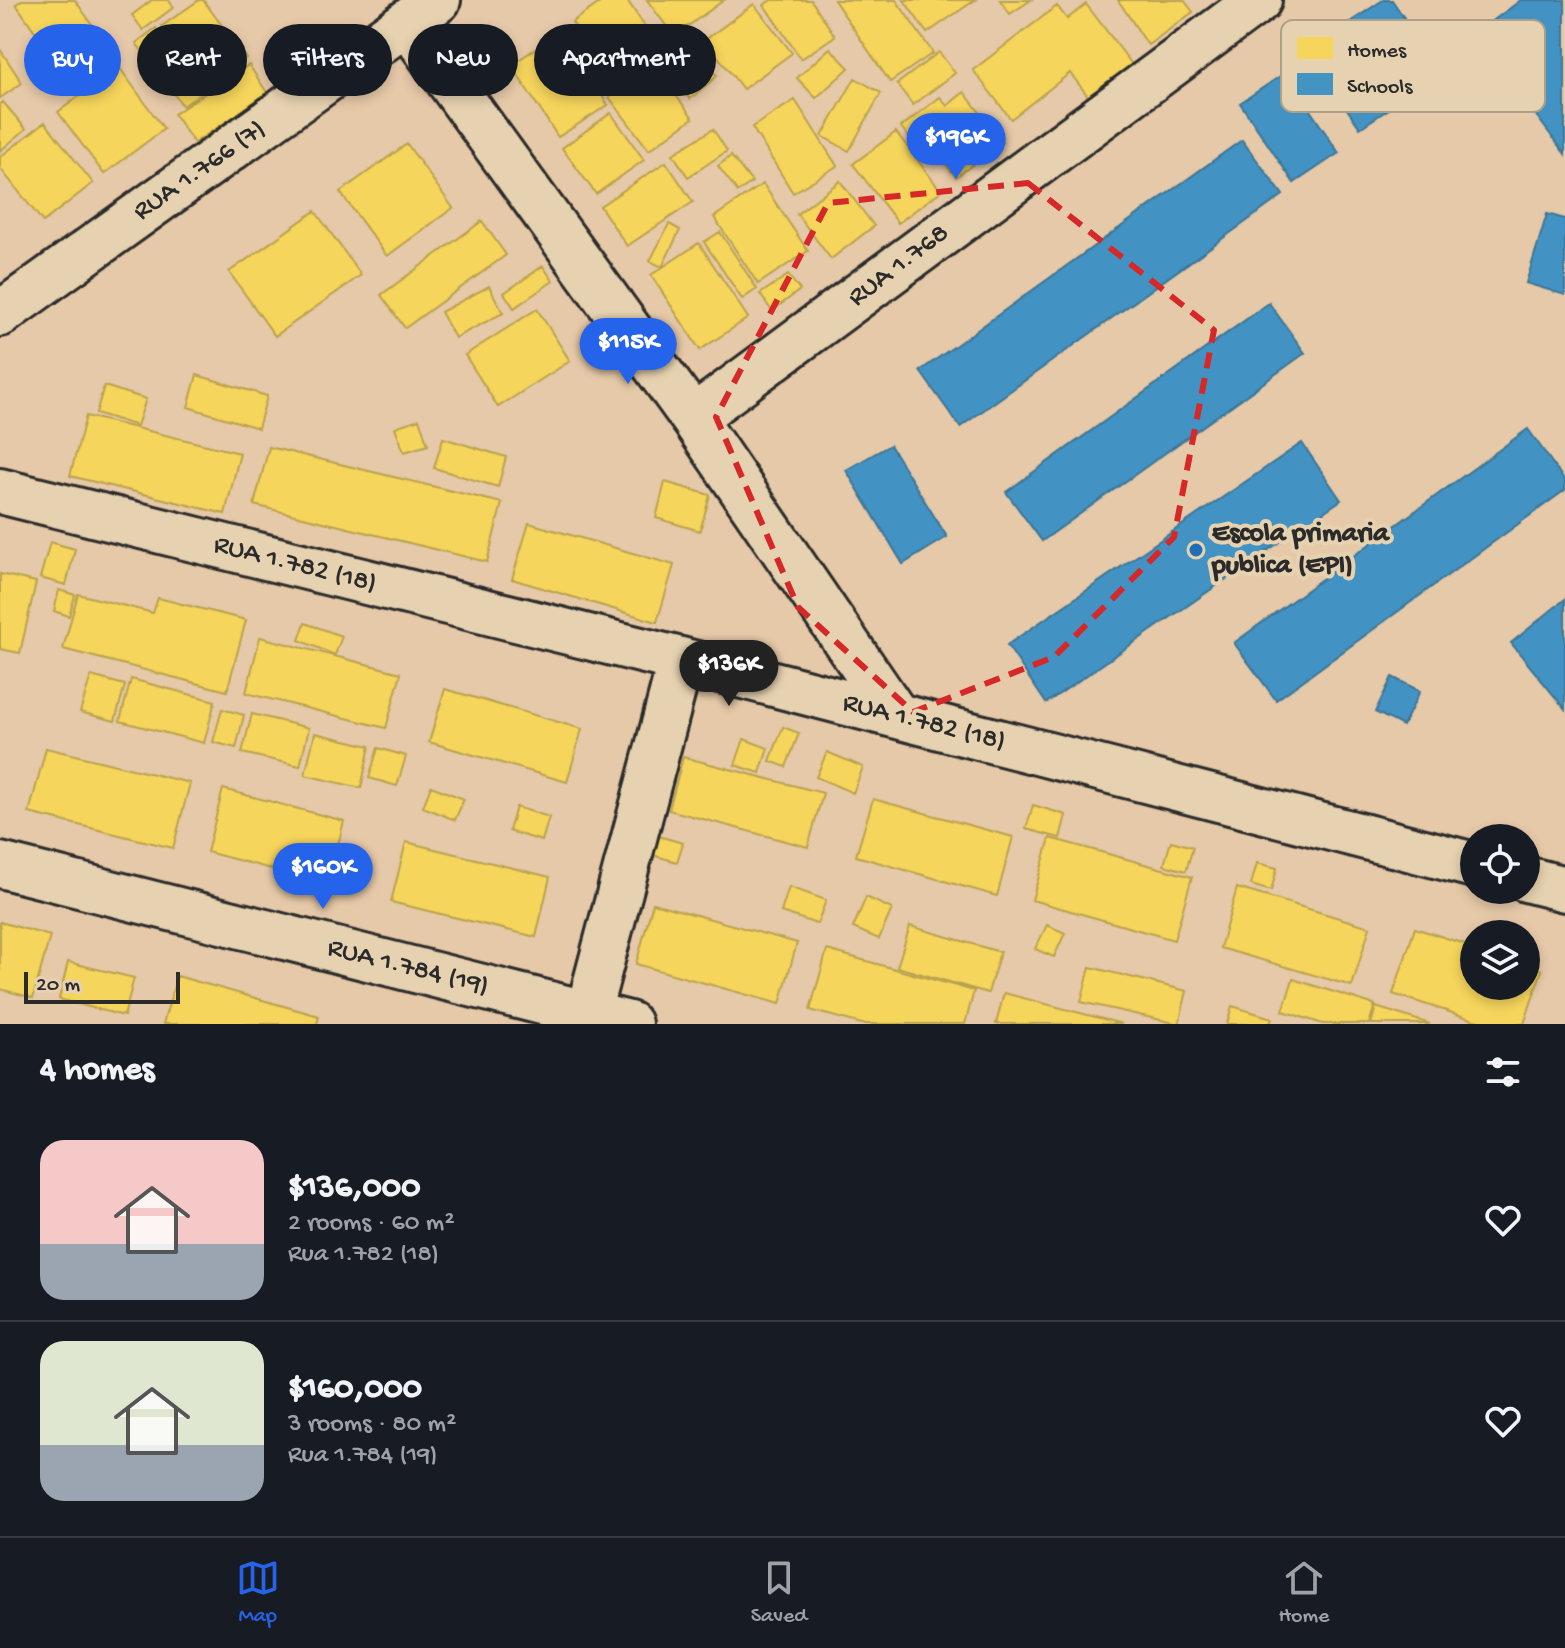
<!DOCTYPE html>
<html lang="en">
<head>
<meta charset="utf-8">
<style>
  :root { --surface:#171b24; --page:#242831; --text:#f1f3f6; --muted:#9ea1a6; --line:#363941; --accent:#2563eb }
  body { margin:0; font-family:"Gochi Hand",sans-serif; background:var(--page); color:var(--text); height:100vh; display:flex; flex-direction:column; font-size:30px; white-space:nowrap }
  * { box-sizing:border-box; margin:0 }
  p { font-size:26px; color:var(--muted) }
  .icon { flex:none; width:44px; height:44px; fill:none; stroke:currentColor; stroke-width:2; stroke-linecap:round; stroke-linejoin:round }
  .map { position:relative; height:1024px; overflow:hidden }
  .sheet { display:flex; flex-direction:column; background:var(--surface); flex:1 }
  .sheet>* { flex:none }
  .hud { position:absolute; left:24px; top:24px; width:800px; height:72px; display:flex; gap:16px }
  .controls { position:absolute; left:1460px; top:824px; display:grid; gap:16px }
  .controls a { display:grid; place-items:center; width:80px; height:80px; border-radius:50%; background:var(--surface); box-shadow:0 4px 12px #0003; font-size:40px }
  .scale { position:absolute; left:24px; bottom:20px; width:156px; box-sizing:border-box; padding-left:8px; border:4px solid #2b2b2b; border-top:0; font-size:22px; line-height:28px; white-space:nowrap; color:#2b2b2b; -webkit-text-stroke:6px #e6d2b0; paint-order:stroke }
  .price { position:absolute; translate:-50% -68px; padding:0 18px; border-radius:28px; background:var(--accent); color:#fff; font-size:26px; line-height:52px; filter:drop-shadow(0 2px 4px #0008) }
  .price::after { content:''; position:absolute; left:50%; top:48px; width:24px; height:18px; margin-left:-12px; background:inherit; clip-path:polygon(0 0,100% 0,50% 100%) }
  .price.selected { background:#222; color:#fff }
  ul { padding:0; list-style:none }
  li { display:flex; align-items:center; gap:24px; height:200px; padding:0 40px }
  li+li { border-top:2px solid var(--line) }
  li span { display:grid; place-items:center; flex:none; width:224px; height:160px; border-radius:24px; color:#555 }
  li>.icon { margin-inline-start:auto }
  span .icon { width:96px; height:96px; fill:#fffc; stroke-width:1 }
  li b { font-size:34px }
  h2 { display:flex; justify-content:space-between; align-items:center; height:96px; padding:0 40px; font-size:34px }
  .chip { padding:0 28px; border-radius:36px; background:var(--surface); box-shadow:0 4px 12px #0003; font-size:28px; line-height:72px }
  .chip.selected { background:var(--accent); color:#fff }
  .tabs { display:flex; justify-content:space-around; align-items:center; height:112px; border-top:2px solid var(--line); background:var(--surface); font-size:22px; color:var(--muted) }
  .tabs a { display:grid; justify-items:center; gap:4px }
  .tabs .selected { color:var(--accent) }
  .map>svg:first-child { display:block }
  .homes { fill:#f6d55c; stroke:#b9a24d; stroke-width:2 }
  .schools { fill:#4393c3; stroke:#3c7495; stroke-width:2 }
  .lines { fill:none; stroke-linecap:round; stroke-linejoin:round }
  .minor-casing { stroke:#2b2b2b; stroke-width:50 }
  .minor { stroke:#e6d2b0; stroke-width:44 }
  .marked { fill:none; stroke:#d62828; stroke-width:6; stroke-dasharray:16 10; stroke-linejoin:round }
  .poi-dot { fill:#1f6fb2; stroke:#e6d2b0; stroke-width:3 }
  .labels { text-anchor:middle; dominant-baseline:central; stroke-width:8; stroke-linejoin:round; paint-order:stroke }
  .street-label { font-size:28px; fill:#2b2b2b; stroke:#e6d2b0 }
  .poi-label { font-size:28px; font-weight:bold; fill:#2b2b2b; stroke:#e6d2b0; text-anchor:start }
  .key { fill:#e6d2b0; stroke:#aea088; stroke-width:2 }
  .key-label { font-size:22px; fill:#2b2b2b }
</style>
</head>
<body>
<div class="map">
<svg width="1565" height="1024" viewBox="0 0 1565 1024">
  <rect width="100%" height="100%" fill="#e6c9a8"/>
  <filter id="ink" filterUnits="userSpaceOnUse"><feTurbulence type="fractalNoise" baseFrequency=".0125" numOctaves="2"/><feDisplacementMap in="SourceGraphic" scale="16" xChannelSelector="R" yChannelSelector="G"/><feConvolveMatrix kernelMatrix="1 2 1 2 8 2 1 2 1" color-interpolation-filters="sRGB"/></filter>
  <g filter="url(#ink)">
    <path class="homes" d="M22 0H75L112 53 70 82 16 4Z
      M152 0H168L174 7 143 30 132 15Z
      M199 0H203L246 58 205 87 162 26Z
      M604 0H627L660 49 612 81 572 22Z
      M647 0H724L674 36Z
      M771 0H811L835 36 801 59 764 5Z
      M834 0H896L933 53 890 82Z
      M904 0H975L927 33Z
      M1000 0H1031L1010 14Z
      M1118 0H1184L1193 12 1148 45Z
      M754 4 792 53 743 89 705 40Z
      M1086 4 1134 67 1091 100 1070 73 1011 119 973 70 1057 6 1067 19Z
      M156 28 203 92 183 106 136 43Z
      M561 32 608 105 558 137 511 65Z
      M691 45 717 76 690 99 663 68Z
      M830 48 849 68 816 98 797 78Z
      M0 49 22 83 0 98Z
      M939 52 955 73 913 105 897 84Z
      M249 65 268 94 194 143 174 114Z
      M653 65 693 118 649 150 609 97Z
      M119 67 164 129 104 174 58 112Z
      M855 78 881 93 849 151 822 136Z
      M964 92 1003 142 956 177 938 154 928 162 901 127 940 97 947 106Z
      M795 100 837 166 793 193 752 127Z
      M3 102 26 129 0 151V105Z
      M611 113 644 160 596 194 562 148Z
      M45 122 93 183 43 222 0 168V157Z
      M713 129 727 151 688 177 673 154Z
      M896 132 941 191 898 223 853 164Z
      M407 144 453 208 387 256 340 192Z
      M731 156 752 182 738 192 718 166Z
      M666 162 693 202 627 246 600 206Z
      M840 181 874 226 831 259 797 214Z
      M763 184 808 251 758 284 714 217Z
      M315 211 361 275 275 336 229 272Z
      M482 221 506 255 405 328 381 295Z
      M669 224 680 230 662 267 650 261Z
      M720 232 757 289 742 299 704 242Z
      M699 243 748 318 700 350 651 275Z
      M543 266 553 281 514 308 504 293Z
      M788 275 800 290 772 311 760 294Z
      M489 286 503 313 455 338 441 312Z
      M537 309 570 361 498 407 465 355Z
      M197 375 267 396 258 428 188 407Z
      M104 386 146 399 137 426 96 413Z
      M86 416 240 453 225 514 70 476Z
      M419 419 428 445 404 452 395 427Z
      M443 438 506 457 498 487 434 468Z
      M269 447 502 503 487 562 254 505Z
      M665 482 710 495 700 531 656 518Z
      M529 523 674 565 657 622 512 579Z
      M50 542 75 549 66 585 40 578Z
      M0 574 36 582 20 653 0 649Z
      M59 590 75 595 69 616 54 611Z
      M78 594 153 613 158 598 246 620 227 691 63 649Z
      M305 623 342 636 335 655 299 640Z
      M260 637 401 673 386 728 246 693Z
      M91 676 125 685 115 721 80 712Z
      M131 679 215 701 204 743 120 721Z
      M445 689 582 729 567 782 429 742Z
      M222 709 244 715 236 748 213 742Z
      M252 714 309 728 300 766 242 753Z
      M783 727 799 733 786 767 770 761Z
      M315 733 370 746 361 788 305 775Z
      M744 739 768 748 760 773 735 765Z
      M46 748 190 783 173 848 29 813Z
      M378 748 406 756 397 786 369 778Z
      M827 752 863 767 853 793 816 777Z
      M683 757 823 793 808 847 669 810Z
      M431 786 464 799 455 820 423 807Z
      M223 789 344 821 328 884 207 852Z
      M873 799 1013 837 997 896 856 856Z
      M1033 805 1066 815 1060 838 1026 829Z
      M516 807 549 817 542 841 509 831Z
      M651 834 683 843 677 862 645 853Z
      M1050 838 1192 877 1174 940 1032 900Z
      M1171 841 1193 847 1186 871 1164 865Z
      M406 842 550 877 536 937 391 902Z
      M1257 863 1277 868 1271 891 1251 885Z
      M789 887 826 900 817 924 781 912Z
      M1237 888 1370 927 1352 986 1220 948Z
      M866 897 892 909 879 939 853 928Z
      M653 903 797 943 780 1004 636 964Z
      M0 922 50 936 33 998 0 989Z
      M1047 925 1065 933 1054 957 1035 949Z
      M910 926 1000 952 988 993 897 967Z
      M1415 928 1474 947V986H1526V964L1542 970 1524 1024H1487L1393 994Z
      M827 950 974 991 965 1024H862L810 1010Z
      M68 962 134 978 124 1016 59 999Z
      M1090 967 1187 991 1179 1024 1081 1002Z
      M177 976 319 1016 317 1024H163Z
      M1293 979 1375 1005 1369 1024H1323L1283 1011Z
      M1004 993 1122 1024H996Z
      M1232 1006 1272 1018 1270 1024H1227Z
      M1376 1007 1430 1024H1371Z"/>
    <path class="schools" d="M1383 0H1392L1442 74 1360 128 1307 51Z
      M1521 0H1565V154L1475 34Z
      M1285 73 1339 153 1294 183 1240 103Z
      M1242 140 1283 195 960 427 920 371Z
      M1547 214 1565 219V295L1526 283Z
      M1269 303 1305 353 1042 541 1006 492Z
      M1528 429 1565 481V490L1276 700 1234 643Z
      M1302 443 1341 500 1046 703 1007 645Z
      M890 445 947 537 903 564 846 470Z
      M1565 599V709L1511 643Z
      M1392 677 1420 691 1403 726 1375 712Z"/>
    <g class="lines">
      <g class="minor-casing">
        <path id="minor" d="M407 23 693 418 896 715
          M0 314 438 0
          M693 418 1259 0
          M0 491 681 660 1474 865
          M0 865 629 1024
          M1526 879 1565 889
          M585 1024 681 660"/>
      </g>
      <use href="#minor" class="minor"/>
    </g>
  </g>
  <path class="marked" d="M1028 183 1214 330 1174 537 1054 657 913 712 798 607 716 417 828 203Z"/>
  <circle class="poi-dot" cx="1196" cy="550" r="8"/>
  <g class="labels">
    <g class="street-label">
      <text transform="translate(200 171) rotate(-35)">RUA 1.766 (7)</text>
      <text transform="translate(899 266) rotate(-37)">RUA 1.768</text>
      <text transform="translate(295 565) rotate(14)">RUA 1.782 (18)</text>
      <text transform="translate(924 723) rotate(14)">RUA 1.782 (18)</text>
      <text transform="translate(408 968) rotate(14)">RUA 1.784 (19)</text>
    </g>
    <g class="poi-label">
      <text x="1212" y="534">Escola primaria<tspan x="1212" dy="32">publica (EPI)</tspan></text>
    </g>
  </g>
  <rect x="1281" y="20" width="264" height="92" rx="12" class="key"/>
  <rect x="1297" y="37" width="36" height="22" fill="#f6d55c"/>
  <rect x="1297" y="73" width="36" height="22" fill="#4393c3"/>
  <g class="key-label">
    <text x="1347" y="56">Homes</text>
    <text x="1347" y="92">Schools</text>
  </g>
</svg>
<div class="controls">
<a><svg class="icon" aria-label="locate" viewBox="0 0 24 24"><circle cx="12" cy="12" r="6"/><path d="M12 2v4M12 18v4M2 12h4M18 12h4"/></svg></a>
<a><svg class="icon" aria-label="layers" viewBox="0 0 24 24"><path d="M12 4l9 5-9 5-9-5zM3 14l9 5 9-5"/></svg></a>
</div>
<div class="scale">20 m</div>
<b class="price" style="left:956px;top:181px">$196K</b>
<b class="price" style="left:628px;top:386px">$115K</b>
<b class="price selected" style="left:729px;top:708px">$136K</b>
<b class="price" style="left:323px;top:911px">$160K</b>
<div class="hud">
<a class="chip selected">Buy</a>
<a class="chip">Rent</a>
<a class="chip">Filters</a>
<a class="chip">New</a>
<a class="chip">Apartment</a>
</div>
</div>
<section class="sheet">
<h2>4 homes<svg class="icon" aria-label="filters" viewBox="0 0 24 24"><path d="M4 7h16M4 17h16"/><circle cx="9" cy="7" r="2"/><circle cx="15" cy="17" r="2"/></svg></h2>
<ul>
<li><span style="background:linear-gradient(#f6c9c9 65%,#9aa5b1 0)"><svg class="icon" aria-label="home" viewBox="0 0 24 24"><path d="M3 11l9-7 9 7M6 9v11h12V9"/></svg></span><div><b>$136,000</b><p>2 rooms · 60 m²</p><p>Rua 1.782 (18)</p></div><svg class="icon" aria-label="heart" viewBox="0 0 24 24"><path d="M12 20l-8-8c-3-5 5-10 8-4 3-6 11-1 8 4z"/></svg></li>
<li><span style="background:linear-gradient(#dfe7d0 65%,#9aa5b1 0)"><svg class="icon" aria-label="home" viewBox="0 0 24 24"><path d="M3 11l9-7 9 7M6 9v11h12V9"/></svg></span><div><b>$160,000</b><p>3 rooms · 80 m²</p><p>Rua 1.784 (19)</p></div><svg class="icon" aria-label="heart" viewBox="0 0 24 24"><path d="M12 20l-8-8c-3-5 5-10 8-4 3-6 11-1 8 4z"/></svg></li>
</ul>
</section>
<nav class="tabs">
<a class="selected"><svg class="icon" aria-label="map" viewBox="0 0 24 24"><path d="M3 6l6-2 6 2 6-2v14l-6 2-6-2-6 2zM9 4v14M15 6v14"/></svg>Map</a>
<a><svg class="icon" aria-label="saved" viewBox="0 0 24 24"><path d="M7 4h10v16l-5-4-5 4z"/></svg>Saved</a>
<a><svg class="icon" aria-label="home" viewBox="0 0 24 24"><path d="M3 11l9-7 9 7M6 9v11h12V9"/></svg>Home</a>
</nav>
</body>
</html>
